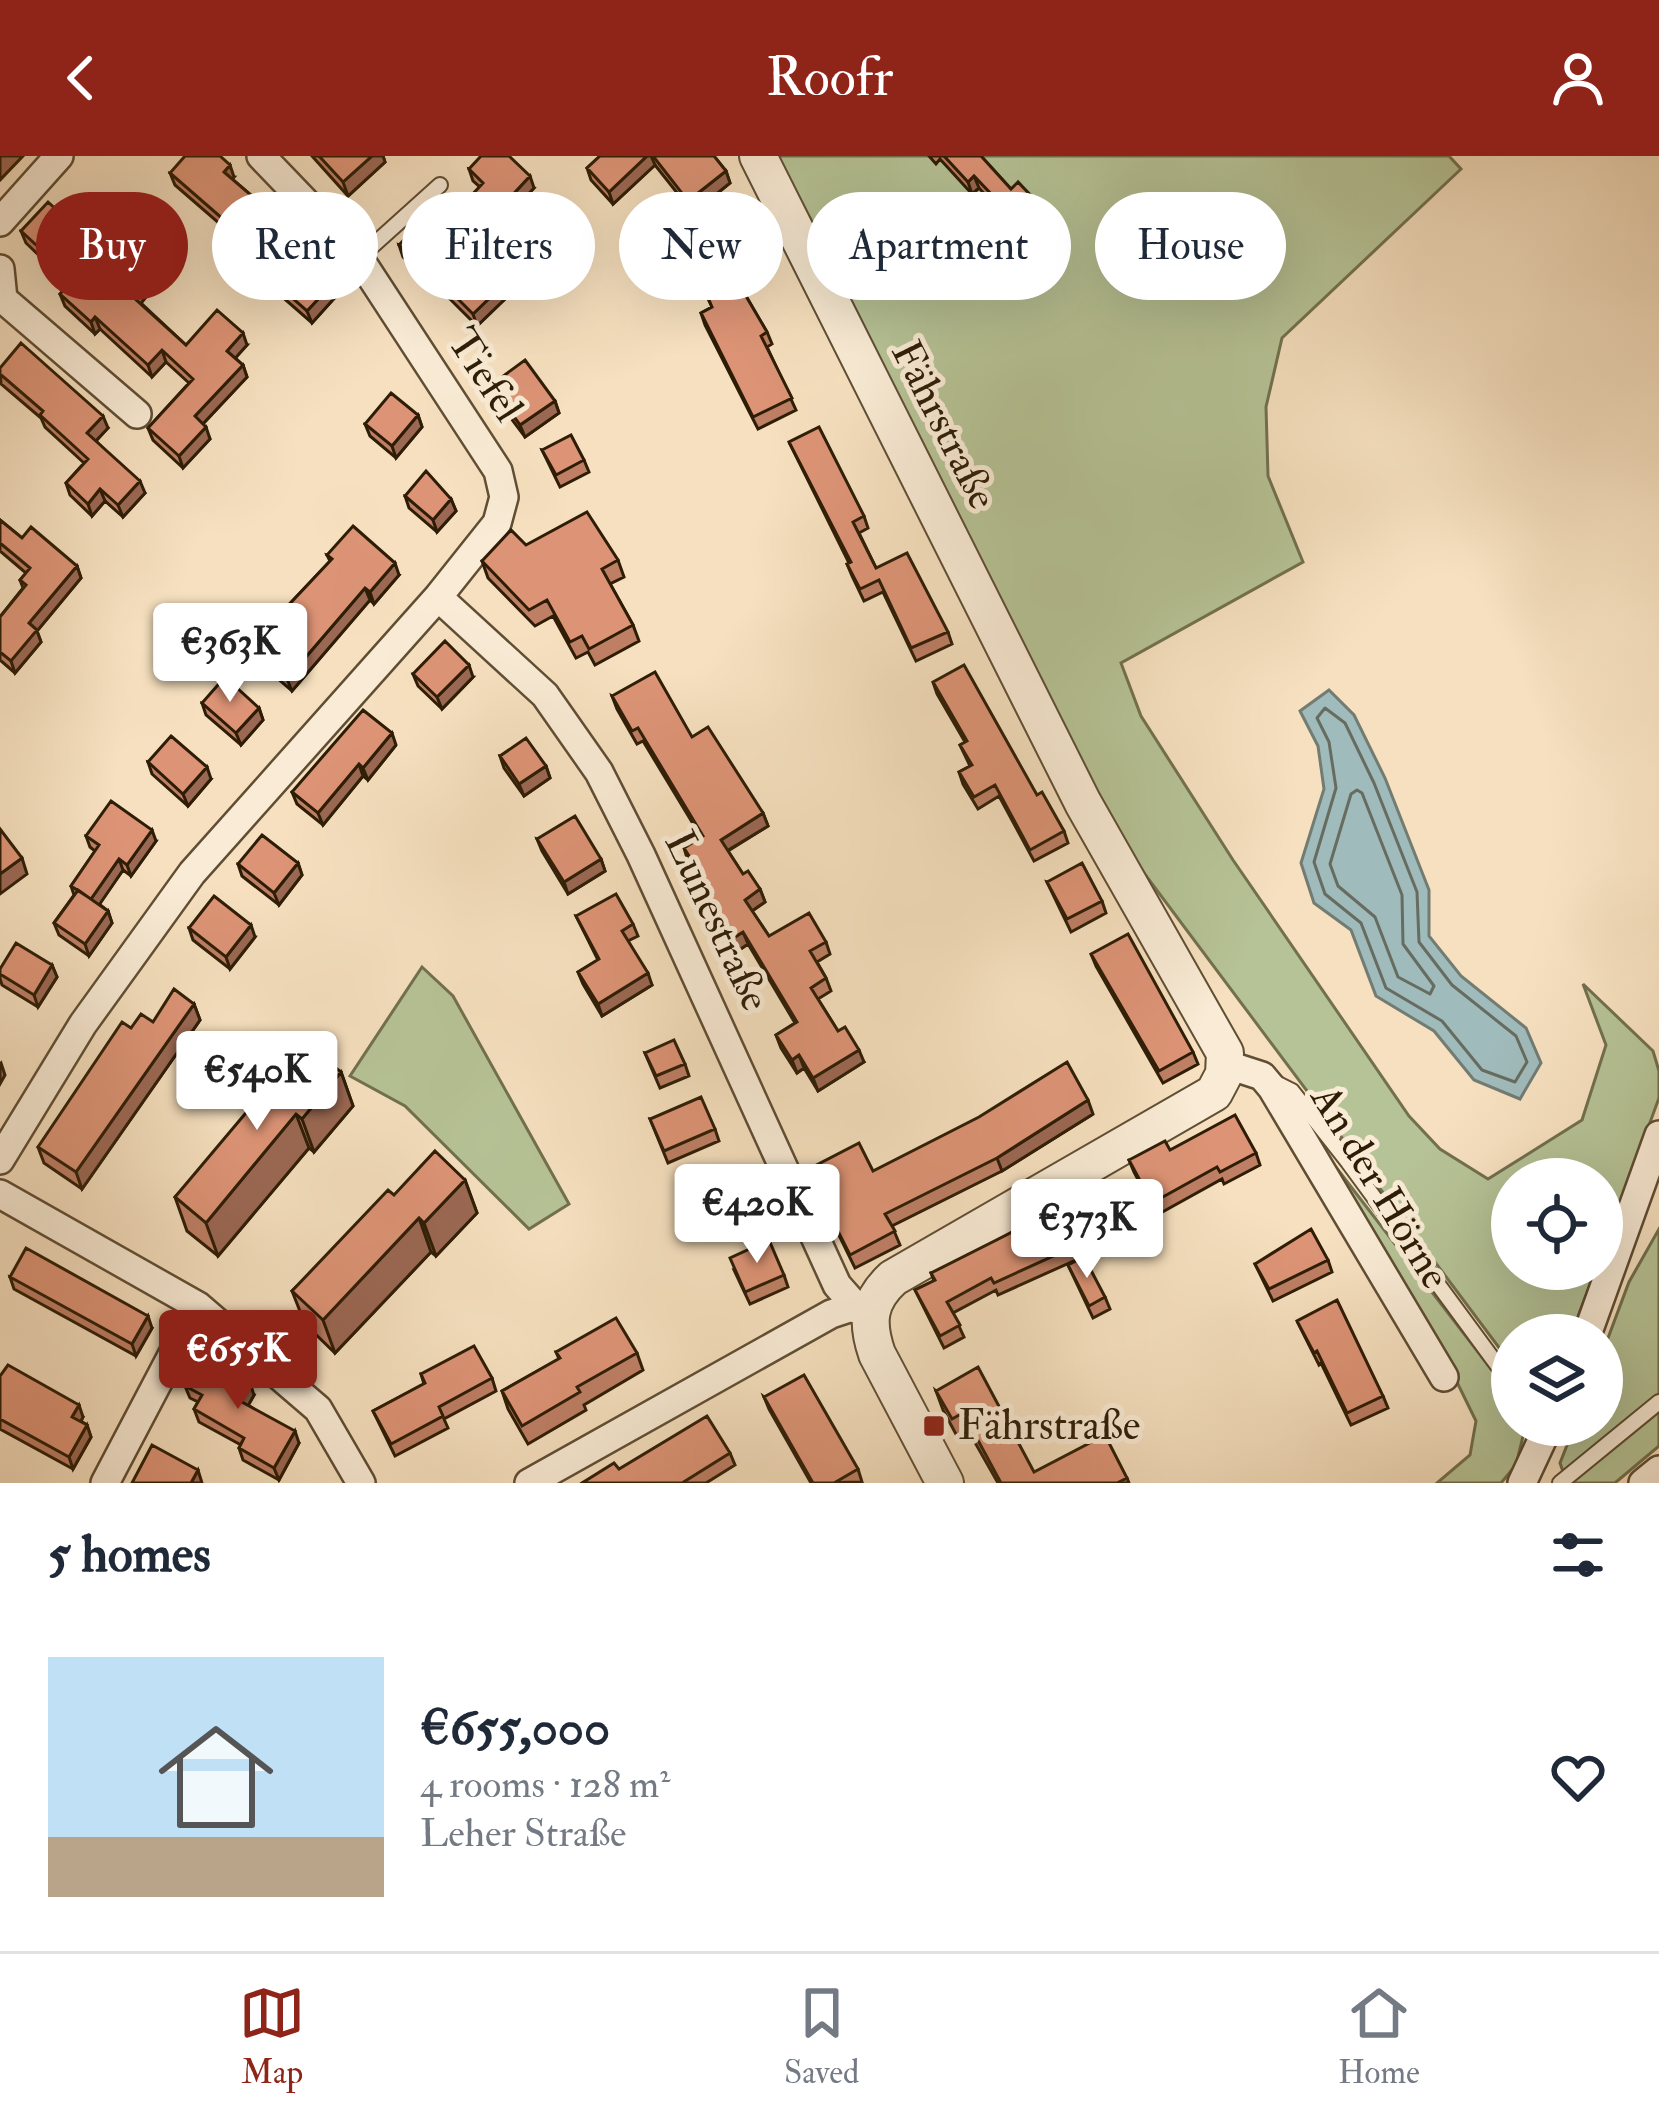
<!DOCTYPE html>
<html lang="en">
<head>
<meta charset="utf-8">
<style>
  :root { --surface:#fff; --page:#f6f6f7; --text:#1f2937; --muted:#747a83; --line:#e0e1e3; --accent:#8f2418 }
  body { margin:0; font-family:"IM FELL Double Pica",serif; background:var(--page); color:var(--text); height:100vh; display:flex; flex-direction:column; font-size:45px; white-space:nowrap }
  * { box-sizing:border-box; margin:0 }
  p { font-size:39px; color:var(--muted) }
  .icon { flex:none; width:66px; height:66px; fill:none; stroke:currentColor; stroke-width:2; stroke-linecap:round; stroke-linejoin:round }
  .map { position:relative; height:1327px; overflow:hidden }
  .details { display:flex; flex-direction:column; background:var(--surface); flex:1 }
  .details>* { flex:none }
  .top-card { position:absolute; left:36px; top:36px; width:1587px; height:108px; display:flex; gap:24px }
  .buttons { position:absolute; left:1491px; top:1002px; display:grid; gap:24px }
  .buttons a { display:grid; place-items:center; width:132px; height:132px; border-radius:50%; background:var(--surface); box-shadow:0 12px 48px #0002; font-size:60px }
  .price { position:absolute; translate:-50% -102px; padding:0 27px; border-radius:12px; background:#fff; color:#222; font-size:39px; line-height:78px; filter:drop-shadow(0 3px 6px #0008) }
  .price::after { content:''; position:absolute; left:50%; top:72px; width:36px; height:27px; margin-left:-18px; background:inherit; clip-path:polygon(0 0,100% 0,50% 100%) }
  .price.on { background:var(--accent); color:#fff }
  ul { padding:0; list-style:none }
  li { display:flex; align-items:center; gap:36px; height:300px; padding:0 48px }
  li+li { border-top:3px solid var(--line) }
  li span { display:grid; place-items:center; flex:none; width:336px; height:240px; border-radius:0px; color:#555 }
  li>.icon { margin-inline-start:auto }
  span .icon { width:144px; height:144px; fill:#fffc; stroke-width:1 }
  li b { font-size:51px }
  h2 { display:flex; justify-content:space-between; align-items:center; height:144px; padding:0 48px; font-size:51px }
  .tag { padding:0 42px; border-radius:54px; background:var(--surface); box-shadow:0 12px 48px #0002; font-size:42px; line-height:108px }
  .tag.on { background:var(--accent); color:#fff }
  header { display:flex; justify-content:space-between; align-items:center; height:156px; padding:0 48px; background:var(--accent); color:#fff; font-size:54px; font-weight:600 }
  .dock { display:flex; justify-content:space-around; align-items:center; height:168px; border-top:3px solid var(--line); background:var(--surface); font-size:33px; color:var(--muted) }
  .dock a { display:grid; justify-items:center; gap:6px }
  .dock .on { color:var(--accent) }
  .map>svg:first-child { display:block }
  .green { fill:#b6c396; stroke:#72704e; stroke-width:3 }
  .water { fill:#a0bbbb; stroke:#727c73; stroke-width:3 }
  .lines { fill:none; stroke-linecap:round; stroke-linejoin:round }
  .shore { stroke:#676c60; stroke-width:3 }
  .service-casing { stroke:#604e34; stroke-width:18 }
  .minor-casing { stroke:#604e34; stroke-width:32 }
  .tertiary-casing { stroke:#604e34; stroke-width:40 }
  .service { stroke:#f9ebd5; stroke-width:14 }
  .minor { stroke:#f9ebd5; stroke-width:27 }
  .tertiary { stroke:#f9ebd5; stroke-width:36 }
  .wall { fill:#be7f65; stroke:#2e1d06; stroke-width:3 }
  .shaded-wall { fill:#9b6853; stroke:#2e1d06; stroke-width:3 }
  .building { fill:#dd9476; stroke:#2e1d06; stroke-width:3 }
  .poi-dot { fill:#8f2418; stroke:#f9ebd5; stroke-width:4.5 }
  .labels { text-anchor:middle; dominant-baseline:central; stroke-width:10; stroke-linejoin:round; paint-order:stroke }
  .street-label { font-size:42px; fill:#2e1d06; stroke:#f9ebd5 }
  .poi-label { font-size:42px; fill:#2e1d06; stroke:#f9ebd5; text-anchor:start }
</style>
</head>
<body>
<header><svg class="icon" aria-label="back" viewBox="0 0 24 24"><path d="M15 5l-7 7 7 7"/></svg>Roofr<svg class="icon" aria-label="person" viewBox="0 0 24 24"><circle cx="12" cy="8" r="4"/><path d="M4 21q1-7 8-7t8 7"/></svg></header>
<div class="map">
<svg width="1659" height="1327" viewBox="0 0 1659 1327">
  <rect width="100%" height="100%" fill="#f6e0bf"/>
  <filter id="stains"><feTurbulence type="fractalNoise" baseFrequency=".00167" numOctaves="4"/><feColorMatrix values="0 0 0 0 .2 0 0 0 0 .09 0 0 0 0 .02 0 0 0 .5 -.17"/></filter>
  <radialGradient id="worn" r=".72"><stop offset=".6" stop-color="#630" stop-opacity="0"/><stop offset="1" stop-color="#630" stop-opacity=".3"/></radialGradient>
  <path class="green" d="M768 0H1449L1461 13 1282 182 1266 251 1268 320 1303 406 1121 507 1141 560 1233 704 1409 960 1440 993 1488 1023 1582 964 1606 889 1583 828 1653 895 1659 915V942L1602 1097V1023H1512V1113H1596L1571 1179H1512V1209L1117 681 810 62Z
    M422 811 453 840 569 1048 529 1073 405 950 350 920Z
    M1312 980 1508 1235 1512 1269 1525 1272 1516 1309 1501 1327H1437L1470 1299 1476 1265 1453 1218Z
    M1659 1073V1290L1615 1327H1567L1560 1307 1575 1269H1602V1198L1629 1126Z"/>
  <path class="water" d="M1329 534 1354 559 1385 622 1429 734V780L1461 820 1526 872 1541 907 1520 943 1474 924 1434 875 1376 840 1351 774 1314 747 1301 707 1324 633 1318 590 1300 555Z"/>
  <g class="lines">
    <path class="shore" d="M1325 552 1345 567 1374 627 1417 736 1419 786 1452 829 1516 880 1527 906 1515 926 1482 914 1442 865 1386 832 1361 767 1325 738 1314 706 1336 632 1329 586 1317 562Z
      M1357 634 1362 637 1402 739 1403 788 1434 830 1430 838 1398 821 1375 761 1338 730 1330 708 1351 638Z"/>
    <g class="service-casing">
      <path id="service" d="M359 102 440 29
        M1276 927 1292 935 1348 1006 1512 1229
        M1560 1327 1659 1246"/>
    </g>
    <g class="minor-casing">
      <path id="minor" d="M0 66 59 0
        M0 113 3 143 137 258
        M438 441 545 539 599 616 641 699 837 1129 852 1146 870 1154
        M1225 908 1262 920 1272 932 1444 1221
        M0 1004 83 868 192 717 438 441 497 367 504 341 498 315 359 102 261 0
        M0 1038 198 1150 318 1253 361 1327
        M1587 1179 1659 979
        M105 1327 198 1150
        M529 1327 831 1158 849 1152 870 1154
        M1522 1327 1549 1269
        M1643 1327 1659 1314"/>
    </g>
    <g class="tertiary-casing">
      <path id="tertiary" d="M758 0 1083 647 1225 897 1224 918 1214 937 893 1122C868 1145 866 1166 877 1198L945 1327"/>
    </g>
    <use href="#service" class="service"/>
    <use href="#minor" class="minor"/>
    <use href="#tertiary" class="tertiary"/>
  </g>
  <path class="wall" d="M312 0H383L385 6 348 40Z
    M600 0H714L726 15 730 27 693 57 655 9 613 48 591 24 587 12Z
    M929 0H981L1011 33 1036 45 1040 57 1027 70 1023 66 1016 72 979 32 972 38 940 3 936 8Z
    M469 13 534 32 496 73 475 53 470 41 480 31 473 25Z
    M170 17 234 21 232 23 281 65 286 77 284 79 339 137 312 167 279 138 274 126 280 120 175 29Z
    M21 75 82 77 86 89 79 97 110 125 142 128 146 141 141 147 186 189H247L235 202 243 209 247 221 203 268 210 283 183 312 153 284 148 272 189 227 166 206 152 221 100 173 95 178 65 150 60 138 69 128 26 87Z
    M399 89 508 140 477 170 433 126 431 128 403 101Z
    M677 100 743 135 767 176 772 188 767 191 796 254 758 273 705 169 701 157 712 151 702 130 691 134Z
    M0 212 108 272 96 285 145 337 123 361 105 345 92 360 70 339 66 327 84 307 45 271 41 262 1 228Z
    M491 229 555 245 559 257 525 281 495 241Z
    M418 259 422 271 396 302 370 280 365 268Z
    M789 286 864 360 868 372 859 377 876 412 948 476 952 488 916 505 883 436 864 445 852 420 847 408 849 407Z
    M542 294 584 304 589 316 560 331Z
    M405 340 451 343 456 355 437 376 409 352Z
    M0 364 22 382 77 410 81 422 37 475 41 486 15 517 0 504V461L23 432 20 424 26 417 0 395Z
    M526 389 618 404 624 421 610 428 633 469 639 485 595 509 588 496 576 502 553 460 535 470 488 422 482 405Z
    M327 399 399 419 374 448 370 444 292 535 254 502 250 490 330 405Z
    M413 518 473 521 442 553 418 530Z
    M933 526 1037 639 1064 675 1068 687 1034 705 999 640 978 653 963 628 959 616 970 610 960 589 965 586 937 538Z
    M612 540 692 581 763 657 768 670 728 695 743 718 760 733 765 746 752 755 769 780 826 786 830 798 817 806 826 822 831 835 818 843 838 875 864 906 818 935 804 912 797 917 781 892 776 879 795 867 748 788 735 797 708 758 703 745 711 740 688 705 684 692 701 681 643 585 637 588 617 553Z
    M202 547 259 552 263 564 241 589 206 559Z
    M396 589 368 624 363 620 323 669 297 648 292 636Z
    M500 600 546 610 550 622 524 640 504 612Z
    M148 606 211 623 188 650 152 618Z
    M86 680 156 685 131 720 123 714 99 748 108 755 112 767 89 800 59 779 54 767 74 739 71 730 95 695 90 691Z
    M537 683 601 703 605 715 568 738 542 695Z
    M298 707 302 719 279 749 242 720 238 708Z
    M1047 726 1102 745 1106 757 1071 776Z
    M576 760 633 768 638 780 628 785 652 829 602 860 583 828 578 816 598 804Z
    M189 772 255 781 230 813 193 784Z
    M1091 798 1193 896 1198 908 1163 927 1096 810Z
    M52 809 57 821 38 851 2 829 0 823V813Z
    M194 848 200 864 82 1033 44 1007 38 991 153 866Z
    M645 897 685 908 689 920 660 932Z
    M341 916 353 950 314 996 309 992 218 1100 187 1075 175 1041 270 936Z
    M1093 958 1002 1015 892 1070 900 1089 855 1112 807 1014 873 1015Z
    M650 963 715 973 719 985 668 1007Z
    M1170 994 1256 997 1260 1009 1224 1028 1222 1023 1157 1059 1134 1016 1129 1004Z
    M465 1024 477 1057 436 1100 431 1096 335 1197 305 1168 292 1135 394 1039Z
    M700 1043 749 1051 753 1063 716 1079Z
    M1073 1091 1078 1103 998 1139 996 1134 953 1157 964 1181 944 1192 915 1134 934 1125 931 1117Z
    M1328 1104 1332 1116 1273 1145 1255 1108Z
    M1068 1109 1105 1141 1110 1153 1093 1162Z
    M734 1114 784 1119 788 1131 750 1148Z
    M10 1121 152 1172 136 1200 14 1133Z
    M1297 1165 1383 1240 1388 1252 1351 1269 1321 1207 1319 1209Z
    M556 1196 637 1197 643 1214 584 1249 586 1254 528 1288 508 1253 502 1235 559 1203Z
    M421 1218 492 1222 496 1235 444 1263 448 1272 395 1300 373 1255 424 1228Z
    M0 1220 83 1261 81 1265 87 1269 91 1281 73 1313 0 1273Z
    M185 1230 254 1239 248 1249 299 1287 279 1324 243 1304 239 1292 241 1289 199 1266 194 1253 198 1246 190 1242Z
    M936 1235 1034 1316 1127 1322 1129 1327H998L973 1283 968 1277 958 1282 943 1254Z
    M764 1241 858 1313 862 1326 811 1327 769 1253Z
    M730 1297 735 1309 706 1327H582L619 1313Z"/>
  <path class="shaded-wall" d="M0 0H23L0 24Z
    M372 0H383L385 6 348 40 343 26Z
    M647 0H651L655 9 613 48 609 36Z
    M230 9 234 21 228 28 224 16Z
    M726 15 730 27 693 57 688 45Z
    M530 20 534 32 496 73 492 61Z
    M974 20 979 32 972 38 968 26Z
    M1036 45 1040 57 1027 70 1022 58Z
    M1018 54 1023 66 1016 72 1012 60Z
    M82 77 86 89 75 101 71 89Z
    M335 125 339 137 312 167 307 155Z
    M142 128 146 141 137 152 132 140Z
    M504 128 508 140 477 170 473 158Z
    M95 161 100 173 95 178 91 166Z
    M243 177 247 189 231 207 227 195Z
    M162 194 166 206 152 221 148 209Z
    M243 209 247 221 199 272 195 260Z
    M555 245 559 257 525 281 520 269Z
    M418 259 422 271 396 302 392 290Z
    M103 260 108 272 91 290 87 277Z
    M206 271 210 283 183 312 179 300Z
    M140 325 145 337 123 361 118 349Z
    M100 333 105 345 92 360 88 348Z
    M451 343 456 355 437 376 433 364Z
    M395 407 399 419 374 448 370 436Z
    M77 410 81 422 37 475 41 486 15 517 11 505 29 467Z
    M365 432 370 444 292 535 287 523Z
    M469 509 473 521 442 553 437 541Z
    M259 552 263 564 241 589 236 577Z
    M392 577 396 589 368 624 363 612Z
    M359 608 363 620 323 669 318 657Z
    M546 610 550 622 524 640 519 628Z
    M207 611 211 623 188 650 183 638Z
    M763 657 768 670 725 696 721 684Z
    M152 674 156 685 131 720 127 709Z
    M22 702 27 718 0 738V718Z
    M119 703 123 714 95 755 91 743Z
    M601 703 605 715 568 738 564 726Z
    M298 707 302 719 279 749 274 737Z
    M760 733 765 746 749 757 745 744Z
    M108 755 112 767 89 800 85 788Z
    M251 769 255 781 230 813 226 801Z
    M743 776 748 788 735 797 730 784Z
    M52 809 57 821 38 851 34 839Z
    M648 817 652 829 602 860 598 848Z
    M194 848 200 864 82 1033 76 1016Z
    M859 894 864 906 818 935 813 922Z
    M799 899 804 912 797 917 792 904Z
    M1 907 5 919 0 928V908Z
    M341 916 353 950 314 996 302 963Z
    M1088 944 1093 958 1002 1015 997 1002Z
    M296 958 309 992 218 1100 206 1067Z
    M465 1024 477 1057 436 1100 424 1067Z
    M419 1062 431 1096 335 1197 323 1164Z
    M148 1160 152 1172 136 1200 132 1188Z
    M250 1227 254 1239 244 1257 240 1245Z
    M79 1249 83 1261 77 1273 72 1261Z
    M87 1269 91 1281 73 1313 69 1301Z
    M295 1275 299 1287 279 1324 274 1312Z
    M198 1314 202 1327H191Z"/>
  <path class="building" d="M185 0H220L230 9 224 16 281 65 276 71 335 125 307 155 274 126 284 116 170 17Z
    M319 0H372L343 26Z
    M481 0H509L530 20 492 61 470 41 483 27 469 13Z
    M600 0H647L609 36 587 12Z
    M653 0H714L726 15 688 45Z
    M944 0H981L1011 33 1018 26 1036 45 1022 58 1018 54 1012 60 974 20 968 26Z
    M48 46 82 77 71 89 110 125 122 112 142 128 132 140 186 189 217 154 243 177 227 195 243 209 195 260 206 271 179 300 148 272 193 223 162 194 148 209 95 161 91 166 60 138 73 123 21 75Z
    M429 58 504 128 473 158 429 114 427 116 399 89Z
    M711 62 743 135 767 176 761 180 792 242 753 261 701 157 712 151 698 118 686 122 677 100 686 96 678 77Z
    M21 187 103 260 87 277 140 325 118 349 100 333 88 348 66 327 88 303 40 259 43 255 0 218V212Z
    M525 204 555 245 520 269 491 229Z
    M391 237 418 259 392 290 365 268Z
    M819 271 864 360 853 366 876 412 907 397 948 476 911 492 879 424 860 433 847 408 851 406 789 286Z
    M571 279 584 304 556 319 542 294Z
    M426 315 451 343 433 364 405 340Z
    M587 356 618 404 602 413 633 469 589 493 582 480 570 486 547 444 529 454 482 405 511 374 526 389Z
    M0 364 22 382 31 371 77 410 29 467 37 474 11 505 0 496V461L26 429 20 424 30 412 0 387Z
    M353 370 395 407 370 436 365 432 287 523 250 490 332 403 327 399Z
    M445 485 469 509 437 541 413 518Z
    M964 509 1037 639 1042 636 1064 675 1030 694 995 629 974 641 959 616 972 609 960 589 967 585 933 526Z
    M655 516 692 581 708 571 763 657 721 684 743 718 748 715 760 733 745 744 769 780 809 757 826 786 810 795 826 822 811 832 838 875 845 871 859 894 813 922 799 899 792 904 776 879 797 866 743 776 730 784 703 745 713 738 684 692 703 680 638 572 632 575 612 540Z
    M225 521 259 552 236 577 202 547Z
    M363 554 392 577 363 612 359 608 318 657 292 636Z
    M171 580 207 611 183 638 148 606Z
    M526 582 546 610 519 628 500 600Z
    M111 645 152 674 127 709 119 703 91 743 71 730 99 689 86 680Z
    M575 660 601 703 564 726 537 683Z
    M0 673 22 702 0 718Z
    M262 679 298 707 274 737 238 708Z
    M1082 707 1102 745 1067 763 1047 726Z
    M78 734 108 755 85 788 54 767Z
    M616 738 633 768 622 775 648 817 598 848 578 816 599 803 576 760Z
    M214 740 251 769 226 801 189 772Z
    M1128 778 1193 896 1159 915 1091 798Z
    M16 787 52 809 34 839 0 818V813Z
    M174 833 194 848 76 1016 38 991 122 866 131 872 141 858 153 866Z
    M674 884 685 908 656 920 645 897Z
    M308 890 341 916 302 963 296 958 206 1067 175 1041 266 933 270 936Z
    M1067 906 1088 944 997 1002 885 1058 895 1075 850 1099 807 1014 859 987 873 1015 979 961Z
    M701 941 715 973 664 995 650 963Z
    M1235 959 1256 997 1220 1016 1217 1011 1152 1047 1129 1004 1165 985 1170 994Z
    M435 995 465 1024 424 1067 419 1062 323 1164 292 1135 388 1034 394 1039Z
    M733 1015 749 1051 712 1067 696 1031Z
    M1054 1055 1073 1091 994 1127 991 1122 947 1146 960 1169 940 1180 915 1134 935 1124 931 1117Z
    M1311 1073 1328 1104 1269 1133 1255 1108Z
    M769 1084 784 1119 745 1136 730 1102Z
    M26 1092 148 1160 132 1188 10 1121Z
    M1084 1101 1105 1141 1089 1150 1068 1109Z
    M1337 1144 1383 1240 1347 1257 1317 1195 1314 1197 1297 1165Z
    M616 1162 637 1197 577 1231 580 1236 522 1270 502 1235 560 1202 556 1196Z
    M474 1190 492 1222 439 1251 443 1260 391 1288 373 1255 425 1227 421 1218Z
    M203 1200 250 1227 240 1245 295 1275 274 1312 239 1292 244 1282 194 1253 202 1239 185 1230Z
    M8 1209 79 1249 72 1261 87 1269 69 1301 0 1263V1220Z
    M978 1211 1034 1316 1105 1279 1127 1322 1117 1327H1001L967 1264 961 1258 952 1263 936 1235Z
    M804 1219 858 1313 834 1327H813L764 1241Z
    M707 1260 730 1297 682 1327H582L614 1307 619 1313Z
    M152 1289 198 1314 191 1327H132Z"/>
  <rect class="poi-dot" x="922" y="1258" width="24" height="24" rx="6"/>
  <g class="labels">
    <g class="street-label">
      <text transform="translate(485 219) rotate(57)">Tiefel</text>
      <text transform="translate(944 269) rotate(63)">Fährstraße</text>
      <text transform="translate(717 765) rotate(65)">Lunestraße</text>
      <text transform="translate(1380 1031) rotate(59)">An der Hörne</text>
    </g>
    <g class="poi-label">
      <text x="958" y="1270">Fährstraße</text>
    </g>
  </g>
  <rect width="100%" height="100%" filter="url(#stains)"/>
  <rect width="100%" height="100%" fill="url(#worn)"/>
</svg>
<div class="buttons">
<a><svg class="icon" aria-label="locate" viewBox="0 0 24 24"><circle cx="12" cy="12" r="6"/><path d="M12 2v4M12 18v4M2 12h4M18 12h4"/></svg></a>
<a><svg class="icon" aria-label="layers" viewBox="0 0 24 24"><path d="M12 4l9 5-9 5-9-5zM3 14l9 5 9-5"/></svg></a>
</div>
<b class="price" style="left:230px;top:549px">€363K</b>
<b class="price" style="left:257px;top:977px">€540K</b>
<b class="price" style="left:757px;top:1110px">€420K</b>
<b class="price" style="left:1087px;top:1125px">€373K</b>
<b class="price on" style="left:238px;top:1256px">€655K</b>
<div class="top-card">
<a class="tag on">Buy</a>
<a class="tag">Rent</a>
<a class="tag">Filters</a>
<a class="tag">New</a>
<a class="tag">Apartment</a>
<a class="tag">House</a>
</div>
</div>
<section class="details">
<h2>5 homes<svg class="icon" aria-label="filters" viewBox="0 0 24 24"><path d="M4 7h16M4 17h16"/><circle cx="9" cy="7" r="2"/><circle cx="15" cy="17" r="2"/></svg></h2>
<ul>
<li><span style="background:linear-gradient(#bfe0f5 75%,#b9a48a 0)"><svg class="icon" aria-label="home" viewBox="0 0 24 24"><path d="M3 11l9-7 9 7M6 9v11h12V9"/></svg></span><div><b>€655,000</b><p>4 rooms · 128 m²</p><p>Leher Straße</p></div><svg class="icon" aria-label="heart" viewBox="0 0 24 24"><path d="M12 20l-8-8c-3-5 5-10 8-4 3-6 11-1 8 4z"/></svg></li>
</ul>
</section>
<nav class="dock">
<a class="on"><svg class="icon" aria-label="map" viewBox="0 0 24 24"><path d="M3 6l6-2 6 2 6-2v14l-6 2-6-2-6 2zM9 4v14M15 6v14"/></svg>Map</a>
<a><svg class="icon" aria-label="saved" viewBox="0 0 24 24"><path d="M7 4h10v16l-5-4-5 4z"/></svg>Saved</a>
<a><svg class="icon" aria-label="home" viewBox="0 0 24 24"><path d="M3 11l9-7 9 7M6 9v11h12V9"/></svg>Home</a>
</nav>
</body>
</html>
